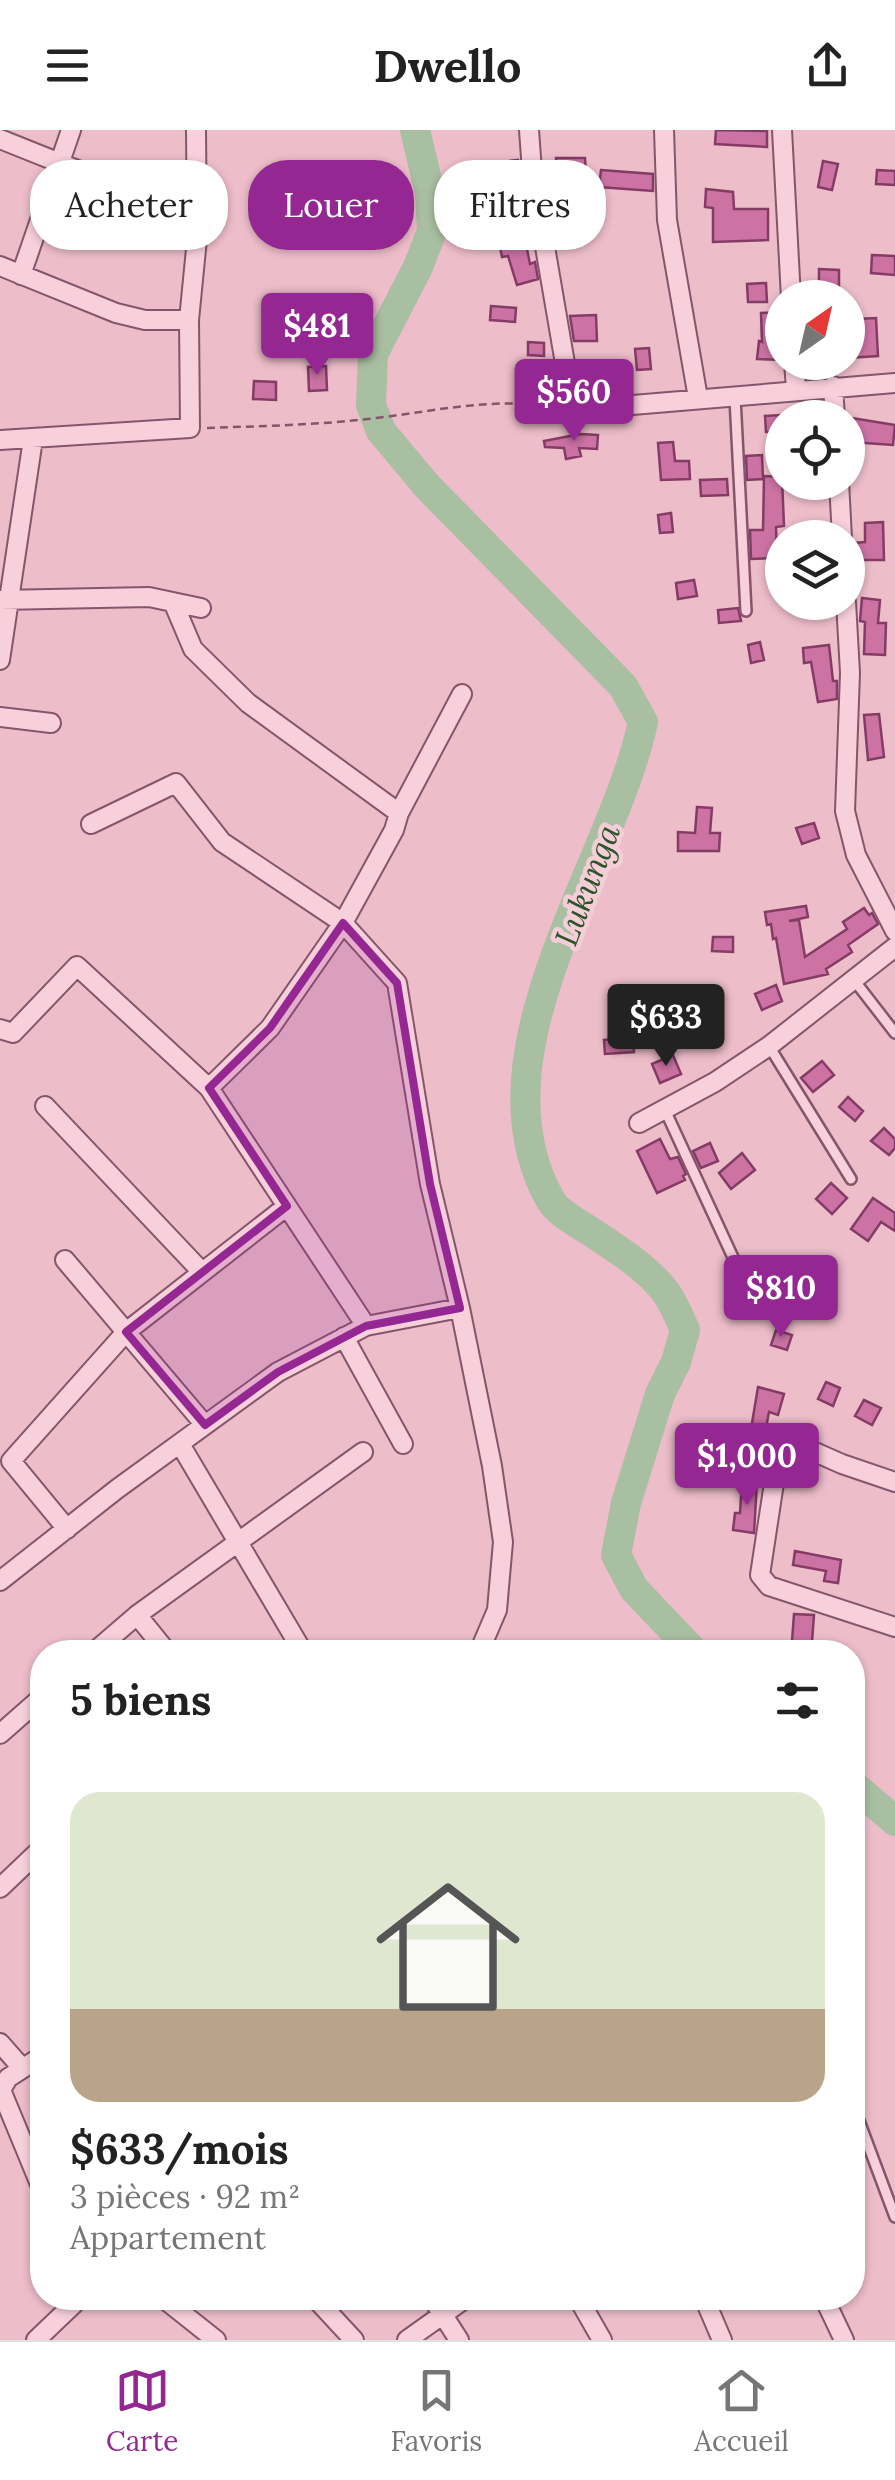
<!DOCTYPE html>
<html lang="fr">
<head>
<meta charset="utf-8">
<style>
  :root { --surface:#fff; --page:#f6f6f6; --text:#222; --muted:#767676; --line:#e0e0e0; --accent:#942791 }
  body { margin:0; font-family:Lora,serif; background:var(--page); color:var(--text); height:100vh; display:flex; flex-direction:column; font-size:38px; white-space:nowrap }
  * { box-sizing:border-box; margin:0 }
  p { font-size:32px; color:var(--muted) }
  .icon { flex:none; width:55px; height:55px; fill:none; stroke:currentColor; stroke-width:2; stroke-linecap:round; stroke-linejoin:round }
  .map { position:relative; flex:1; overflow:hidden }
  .side { position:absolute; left:30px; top:1510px; width:835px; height:670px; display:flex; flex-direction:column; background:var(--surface); border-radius:40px; box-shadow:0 2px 8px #0004 }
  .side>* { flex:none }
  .hud { position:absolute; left:30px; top:30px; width:835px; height:90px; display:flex; gap:20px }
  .needle { width:65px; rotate:34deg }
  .tools { position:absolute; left:765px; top:150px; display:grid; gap:20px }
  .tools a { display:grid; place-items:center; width:100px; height:100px; border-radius:50%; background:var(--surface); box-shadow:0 2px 8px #0004; font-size:50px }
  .price { position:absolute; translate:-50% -85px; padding:0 22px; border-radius:10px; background:var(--accent); color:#fff; font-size:32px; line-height:65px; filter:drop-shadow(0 2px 5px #0008) }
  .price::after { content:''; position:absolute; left:50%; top:60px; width:30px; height:22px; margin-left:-15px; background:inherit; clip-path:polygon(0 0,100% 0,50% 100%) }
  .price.active { background:#222; color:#fff }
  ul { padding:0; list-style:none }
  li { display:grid; align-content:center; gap:20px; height:530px; padding:0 40px }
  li+li { border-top:2px solid var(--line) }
  li span { display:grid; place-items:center; height:310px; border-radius:30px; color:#555 }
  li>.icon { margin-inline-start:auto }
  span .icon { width:180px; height:180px; fill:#fffc; stroke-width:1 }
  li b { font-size:42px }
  h2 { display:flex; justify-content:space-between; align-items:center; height:120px; padding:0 40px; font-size:42px }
  .pill { padding:0 35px; border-radius:40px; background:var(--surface); box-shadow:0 2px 8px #0004; font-size:35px; line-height:90px }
  .pill.active { background:var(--accent); color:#fff }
  header { display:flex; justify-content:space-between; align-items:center; height:130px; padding:0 40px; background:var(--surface); font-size:45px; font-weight:700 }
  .tab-bar { display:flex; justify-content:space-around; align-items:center; height:140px; border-top:2px solid var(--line); background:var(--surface); font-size:28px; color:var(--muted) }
  .tab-bar a { display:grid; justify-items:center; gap:5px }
  .tab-bar .active { color:var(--accent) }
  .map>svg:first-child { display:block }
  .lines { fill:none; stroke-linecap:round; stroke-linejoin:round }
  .river { stroke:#a9bfa1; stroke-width:30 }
  .building { fill:#cc73a4; stroke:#843c65; stroke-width:2.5 }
  .lane-casing { stroke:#85566b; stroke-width:14 }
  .street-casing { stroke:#85566b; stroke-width:22 }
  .path { stroke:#85566b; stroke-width:2.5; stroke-dasharray:8 5; stroke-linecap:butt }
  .lane { stroke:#f8d0db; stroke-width:9 }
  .street { stroke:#f8d0db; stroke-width:18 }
  .marked { fill:#942791; fill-opacity:0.2; stroke:#942791; stroke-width:8; stroke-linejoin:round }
  .labels { text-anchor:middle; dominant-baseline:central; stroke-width:9; stroke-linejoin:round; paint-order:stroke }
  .water-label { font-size:32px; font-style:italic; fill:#2c542a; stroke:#f5cdd7 }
</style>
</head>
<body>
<header><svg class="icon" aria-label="menu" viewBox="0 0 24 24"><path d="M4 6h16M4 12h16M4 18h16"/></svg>Dwello<svg class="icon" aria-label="share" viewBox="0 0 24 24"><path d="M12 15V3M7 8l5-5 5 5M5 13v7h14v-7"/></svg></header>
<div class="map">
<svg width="895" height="2210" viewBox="0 0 895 2210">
  <rect width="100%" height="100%" fill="#edbdca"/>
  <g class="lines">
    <path class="river" d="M415 0 430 63 432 101 418 137 373 224 371 275 381 301 427 356 623 556 643 592C612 736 467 925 551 1071 559 1084 580 1094 593 1103 618 1120 645 1136 664 1160 673 1171 679 1187 685 1200L676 1232 660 1264 626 1373 616 1425 634 1459 694 1522
      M852 1654 895 1691"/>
  </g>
  <path class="building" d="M716 0 767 1V17L715 14Z
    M556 28H585L586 47 557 48Z
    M518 30 520 54 494 57 491 33Z
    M823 31 838 34 832 60 818 57Z
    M601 40 653 44V61L599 57Z
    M877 40 895 41V55L876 54Z
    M706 59 733 62 734 79H768V110L713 112V78L705 77Z
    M561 76H578L579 89H561Z
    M523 99 530 134 535 132 538 149 517 155 508 126 502 127 497 103Z
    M872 125 895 126V145L871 143Z
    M819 139 839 140V164H819Z
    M766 153 767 172H748L747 154Z
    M491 176 516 178 515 192 490 190Z
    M782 182V230L757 229 759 211 762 212 761 183Z
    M596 185 597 211H574L570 186Z
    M876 188 878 226 848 228V207H858L857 189Z
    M528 212 544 213V226L528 225Z
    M649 218 651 239 637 240 635 219Z
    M326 236 327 260 309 261 308 237Z
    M254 251 276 252V270L253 269Z
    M782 285V301L766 302 765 286Z
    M852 288 895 295 893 315 851 312Z
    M580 304 598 305 597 319 579 318 581 326 566 329 564 318 545 317 544 311Z
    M673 312 675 331H689L690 349 661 350 658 313Z
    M762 325 763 349 747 350 746 326Z
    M764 346 782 347 784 396 776 397 777 428 751 429 750 400H763Z
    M727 349 728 365 701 366 700 350Z
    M671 383 673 402 660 403 658 385Z
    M883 392 884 430H853L854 413 865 412V393Z
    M694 450 697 466 678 469 676 453Z
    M862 468 880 470 878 493H886L885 525 864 524 865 492 860 491Z
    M738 478 741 491 719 493 718 480Z
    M760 512 764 530 751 533 748 515Z
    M829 515 833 551H837V569L818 572 811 532 804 533 803 518Z
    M879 584 884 627 868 630 864 585Z
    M697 677 712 678 710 703H720L719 721H678V702L695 703Z
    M814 693 819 708 802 714 796 698Z
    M806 776 808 787 789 791 799 790 805 827 847 799 843 792 864 778 869 785 872 783 878 794 848 815 852 822 826 839 828 844 784 854 776 808 773 809 771 794 767 795 765 782Z
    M713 807H733V822L712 821Z
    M776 855 782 871 762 880 755 864Z
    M707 880 715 896 697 905 657 911 656 908Z
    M633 908 634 922 605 924 604 910Z
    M673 925 681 944 660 953 652 934Z
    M822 931 834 945 813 962 801 948Z
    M848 967 863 981 855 991 839 977Z
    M884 998 895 1009V1018L889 1025 871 1011Z
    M660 1009 670 1029 678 1027 686 1044 683 1046 685 1050 657 1063 637 1021Z
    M710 1013 718 1031 701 1038 693 1021Z
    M742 1023 755 1040 731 1059 719 1043Z
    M831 1053 847 1068 832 1084 816 1069Z
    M873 1068 895 1083V1101L881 1092 868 1111 851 1099Z
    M776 1200 792 1205 787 1220 771 1215Z
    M826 1252 840 1258 833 1276 818 1269Z
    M758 1257 784 1264 778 1285 769 1282 762 1319 748 1317Z
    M864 1270 881 1278 872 1295 855 1286Z
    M742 1351 757 1352 754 1403 733 1400 735 1383H740Z
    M795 1421 841 1430 838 1453 824 1451 826 1441 793 1435Z
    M794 1484 814 1485 812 1512 792 1511Z"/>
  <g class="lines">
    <g class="lane-casing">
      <path id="lane" d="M735 268 746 481
        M854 850 895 903
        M769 916 851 1049
        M665 980 742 1147
        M852 1972 895 2087"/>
    </g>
    <g class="street-casing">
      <path id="street" d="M529 0 532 41 573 280 895 253
        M664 0 667 90 698 268
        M782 0 791 168
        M0 9 120 57
        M0 136 116 183 145 190H189
        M21 145 71 0
        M794 232 796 259
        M833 256 835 288
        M0 310 190 298 189 190 197 109 196 0
        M839 352 842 408
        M0 470 149 467 201 478
        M173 472 193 519 248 573 399 683
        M846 472 850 543 845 681 856 725 895 801
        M0 530 33 309
        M0 587 51 593
        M91 694 176 653 222 712 343 793 397 853 430 1054 460 1178 492 1336 503 1412 497 1480 479 1522
        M0 899 13 903 77 836 209 958 366 1196
        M209 958 270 898 343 793 394 700 399 683 462 564
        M45 976 201 1141
        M639 993 715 952 769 916 895 817
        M65 1130 205 1295
        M344 1207 403 1314
        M180 1314 303 1522
        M895 1352 842 1334 781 1307 760 1445 769 1456 895 1497
        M67 1399 11 1331 126 1202 287 1076
        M0 1451 117 1359 278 1242 366 1196 460 1178
        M137 1485 167 1522
        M94 1522 137 1485 363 1322
        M0 1604 42 1567
        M0 1758 42 1718
        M0 1913 22 1938
        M42 1926 8 1948 1 1960 42 2059
        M163 2168 216 2210
        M315 2168 354 2210
        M432 2168 459 2210
        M578 2168 602 2210
        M704 2168 722 2210
        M824 2168 844 2210
        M36 2210 80 2168
        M407 2210 466 2168"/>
    </g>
    <path class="path" d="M207 298C263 296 320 295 376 288 436 281 492 267 552 277"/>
    <use href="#lane" class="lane"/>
    <use href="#street" class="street"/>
  </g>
  <path class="marked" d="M343 793 397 853 430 1054 460 1178 366 1196 278 1242 205 1295 126 1202 287 1076 209 958 270 898Z"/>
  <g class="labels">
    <g class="water-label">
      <text transform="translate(587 755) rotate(-69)">Lukunga</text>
    </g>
  </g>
</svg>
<div class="tools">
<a><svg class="needle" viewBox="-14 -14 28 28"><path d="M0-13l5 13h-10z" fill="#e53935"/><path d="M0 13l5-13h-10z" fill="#767676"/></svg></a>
<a><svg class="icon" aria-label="locate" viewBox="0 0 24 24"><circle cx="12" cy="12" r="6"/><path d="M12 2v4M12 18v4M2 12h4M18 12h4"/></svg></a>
<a><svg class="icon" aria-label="layers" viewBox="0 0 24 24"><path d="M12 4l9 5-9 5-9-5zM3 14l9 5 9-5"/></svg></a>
</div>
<b class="price" style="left:317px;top:248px">$481</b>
<b class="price" style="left:574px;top:314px">$560</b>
<b class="price active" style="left:666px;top:939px">$633</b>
<b class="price" style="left:781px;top:1210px">$810</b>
<b class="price" style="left:747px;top:1378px">$1,000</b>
<div class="hud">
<a class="pill">Acheter</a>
<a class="pill active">Louer</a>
<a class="pill">Filtres</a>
</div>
<section class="side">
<h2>5 biens<svg class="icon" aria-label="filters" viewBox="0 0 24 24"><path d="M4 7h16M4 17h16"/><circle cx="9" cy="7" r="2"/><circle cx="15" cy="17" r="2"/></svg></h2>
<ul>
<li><span style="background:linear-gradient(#dfe7d0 70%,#b9a48a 0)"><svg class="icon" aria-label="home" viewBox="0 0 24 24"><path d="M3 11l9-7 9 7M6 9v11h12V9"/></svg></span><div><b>$633/mois</b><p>3 pièces · 92 m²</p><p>Appartement</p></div></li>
</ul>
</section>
</div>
<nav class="tab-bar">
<a class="active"><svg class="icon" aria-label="map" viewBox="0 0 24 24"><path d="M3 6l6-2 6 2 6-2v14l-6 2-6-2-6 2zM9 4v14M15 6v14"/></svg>Carte</a>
<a><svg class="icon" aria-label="saved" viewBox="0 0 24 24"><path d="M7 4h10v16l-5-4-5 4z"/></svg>Favoris</a>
<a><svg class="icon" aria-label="home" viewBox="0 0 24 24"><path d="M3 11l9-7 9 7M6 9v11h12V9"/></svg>Accueil</a>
</nav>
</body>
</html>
